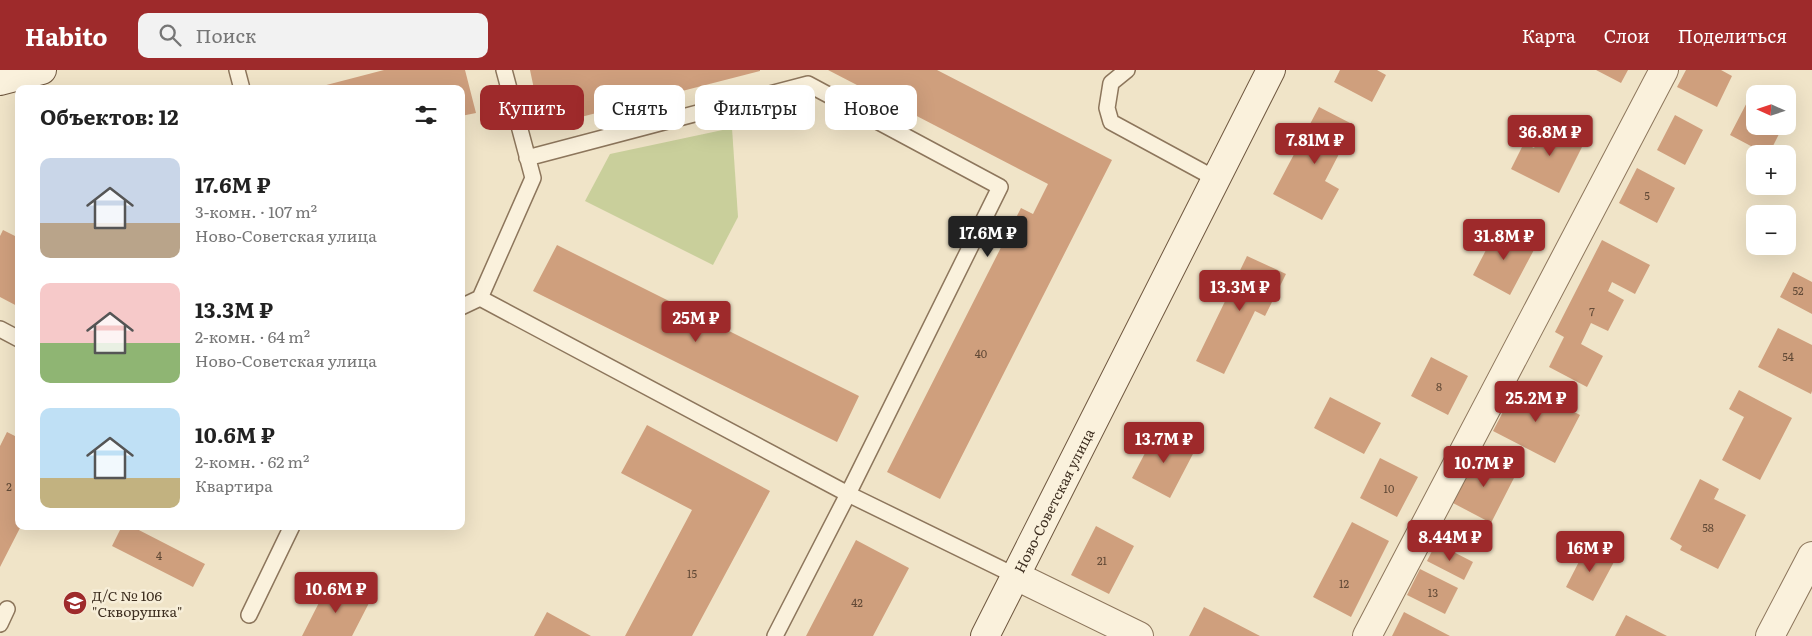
<!DOCTYPE html>
<html lang="ru">
<head>
<meta charset="utf-8">
<style>
  :root { --surface:#fff; --page:#f2f2f2; --text:#222; --muted:#767676; --accent:#9e2a2b }
  body { margin:0; font-family:Literata,serif; background:var(--page); color:var(--text); height:100vh; display:flex; flex-direction:column; font-size:19px; white-space:nowrap }
  * { box-sizing:border-box; margin:0 }
  p { font-size:16px; color:var(--muted) }
  .icon { flex:none; width:28px; height:28px; fill:none; stroke:currentColor; stroke-width:2; stroke-linecap:round; stroke-linejoin:round }
  .map { position:relative; flex:1; overflow:hidden }
  .side { position:absolute; left:15px; top:15px; width:450px; height:445px; display:flex; flex-direction:column; background:var(--surface); border-radius:10px; box-shadow:0 5px 20px #0002 }
  .side>* { flex:none }
  .guide { position:absolute; left:480px; top:15px; width:475px; height:45px; display:flex; gap:10px }
  .needle { width:32px; rotate:273deg }
  .buttons { position:absolute; left:1746px; top:15px; display:grid; gap:10px }
  .buttons a { display:grid; place-items:center; width:50px; height:50px; border-radius:10px; background:var(--surface); box-shadow:0 5px 20px #0002; font-size:25px }
  .price { position:absolute; translate:-50% -42px; padding:0 11px; border-radius:5px; background:var(--accent); color:#fff; font-size:16px; line-height:32px; filter:drop-shadow(0 1px 2px #0008) }
  .price::after { content:''; position:absolute; left:50%; top:30px; width:15px; height:11px; margin-left:-8px; background:inherit; clip-path:polygon(0 0,100% 0,50% 100%) }
  .price.active { background:#222; color:#fff }
  ul { padding:0; list-style:none }
  li { display:flex; align-items:center; gap:15px; height:125px; padding:0 25px }
  li span { display:grid; place-items:center; flex:none; width:140px; height:100px; border-radius:10px; color:#555 }
  li>.icon { margin-inline-start:auto }
  span .icon { width:60px; height:60px; fill:#fffc; stroke-width:1 }
  li b { font-size:21px }
  h2 { display:flex; justify-content:space-between; align-items:center; height:60px; padding:0 25px; font-size:21px }
  .pill { padding:0 18px; border-radius:10px; background:var(--surface); box-shadow:0 5px 20px #0002; font-size:18px; line-height:45px }
  .pill.active { background:var(--accent); color:#fff }
  header { display:flex; align-items:center; gap:30px; box-sizing:border-box; height:70px; padding:0 25px; background:var(--accent); color:#fff }
  header strong { font-size:24px }
  nav { display:flex; gap:28px; margin-inline-start:auto; font-size:18px }
  .search { width:350px; height:45px; background:var(--page); display:flex; align-items:center; gap:12px; box-sizing:border-box; padding:0 18px; border-radius:10px; color:var(--muted); font-size:19px }
  .map>svg:first-child { display:block }
  .green { fill:#c9cf9b }
  .building { fill:#cf9f7d }
  .lines { fill:none; stroke-linecap:round; stroke-linejoin:round }
  .lane-casing { stroke:#8d765c; stroke-width:18 }
  .street-casing { stroke:#8d765c; stroke-width:30 }
  .secondary-casing { stroke:#6f573f; stroke-width:30 }
  .lane { stroke:#faf1dc; stroke-width:15 }
  .street { stroke:#faf1dc; stroke-width:28 }
  .secondary { stroke:#faf1dc; stroke-width:28 }
  .labels { text-anchor:middle; dominant-baseline:central; stroke-width:5; stroke-linejoin:round; paint-order:stroke }
  .number-label { font-size:11px; fill:#624a37 }
  .street-label { font-size:14px; fill:#3d2e20; stroke:#f7eed8 }
  .poi-label { font-size:14px; fill:#3d2e20; stroke:#f7eed8; text-anchor:start }
</style>
</head>
<body>
<header>
<strong>Habito</strong>
<div class="search"><svg class="icon" aria-label="search" viewBox="0 0 24 24"><circle cx="10" cy="10" r="6"/><path d="M15 15l6 6"/></svg>Поиск</div>
<nav><a>Карта</a><a>Слои</a><a>Поделиться</a></nav>
</header>
<div class="map">
<svg width="1812" height="566" viewBox="0 0 1812 566">
  <rect width="100%" height="100%" fill="#f0e4c8"/>
  <path class="green" d="M732 58 738 147 713 195 585 131 610 84Z"/>
  <path class="building" d="M384 0H465L476 43 461 46V19H311Z
    M530 0H760V1L542 57Z
    M828 0H937L1112 90 940 429 887 402 1021 138 1033 144 1048 114Z
    M1340 0H1377L1386 5 1372 32 1334 12Z
    M1596 0H1628L1621 13Z
    M1686 0H1721L1732 6 1717 37 1677 17Z
    M1755 17 1769 24H1755V56H1783L1769 84H1766L1730 65Z
    M1788 33 1793 36 1788 48Z
    M1319 37 1354 55 1325 111 1339 119 1322 150 1273 124Z
    M1675 45 1703 60 1685 95 1657 80Z
    M1547 51 1585 71 1559 123 1511 99 1524 73 1534 78Z
    M1637 98 1675 118 1657 153 1619 133Z
    M1498 157 1536 176 1510 225 1473 205Z
    M3 160 19 168V237L0 227V166Z
    M1602 170 1650 195 1635 224 1612 212 1608 221 1624 230 1608 261 1591 253 1581 274 1603 286 1587 317 1549 297 1564 267 1555 262Z
    M557 175 859 326 837 372 533 221Z
    M1247 186 1286 204 1265 246 1255 241 1224 304 1196 291Z
    M1793 202 1812 212V244L1780 227Z
    M1778 258 1812 275V321L1811 324 1758 297Z
    M1431 287 1468 306 1448 345 1411 326Z
    M1518 313 1580 345 1555 393 1493 361Z
    M1739 320 1792 348 1760 410 1722 390 1744 347 1729 339Z
    M1330 327 1381 353 1364 384 1314 358Z
    M647 355 770 421 692 566H625L692 440 621 403Z
    M1157 360 1195 380 1170 428 1132 408Z
    M7 362 19 368V456H21L0 497V376Z
    M1478 384 1516 404 1491 453 1453 433Z
    M1380 388 1418 407 1397 447 1360 428Z
    M1700 409 1719 419 1714 429 1746 445 1718 499 1680 480 1682 476 1670 469Z
    M1352 452 1389 471 1351 547 1313 527Z
    M122 456H131L205 494 193 517 112 476Z
    M1096 456 1134 476 1109 524 1071 505Z
    M856 470 909 498 873 566H806Z
    M1436 473 1473 492 1464 510 1427 491Z
    M1587 476 1615 490 1593 531 1566 517Z
    M1420 499 1458 518 1445 544 1407 525Z
    M329 513 369 533 352 566H302Z
    M1204 537 1260 566H1189Z
    M547 542 591 566H534Z
    M1404 542 1450 566H1392Z
    M1626 545 1667 566H1615Z"/>
  <g class="lines">
    <g class="lane-casing">
      <path id="lane" d="M237 0 242 19
        M504 0 533 108 480 228 848 424 1016 506
        M1127 0 1111 13 1107 38 1111 52 1216 109
        M527 88 808 14 1000 117 848 424 775 566
        M461 237 480 228
        M0 259 19 269
        M249 545 292 456
        M0 554 7 539"/>
    </g>
    <g class="street-casing">
      <path id="street" d="M1016 506 1139 566
        M1367 566 1664 0
        M1770 566 1812 486"/>
    </g>
    <g class="secondary-casing">
      <g id="secondary">
        <path d="M0 11 42 0"/>
        <path id="s1" d="M985 566 1271 0"/>
      </g>
    </g>
    <use href="#lane" class="lane"/>
    <use href="#street" class="street"/>
    <use href="#secondary" class="secondary"/>
  </g>
  <defs>
    <g id="school-disc" transform="scale(1.25)"><circle r="9.5" fill="#9e2a2b" stroke="#f7eed8"/><path d="M0-5L7-2L0 1L-7-2ZM-4 1L0 2.5L4 1V4Q0 6-4 4Z" fill="#fff"/></g>
  </defs>
  <g fill-rule="evenodd">
    <use href="#school-disc" x="75" y="533"/>
  </g>
  <g class="labels">
    <g class="number-label">
      <text x="1647" y="125">5</text>
      <text x="1798" y="220">52</text>
      <text x="1592" y="241">7</text>
      <text x="981" y="283">40</text>
      <text x="1788" y="286">54</text>
      <text x="1439" y="316">8</text>
      <text x="9" y="416">2</text>
      <text x="1389" y="418">10</text>
      <text x="1708" y="457">58</text>
      <text x="159" y="485">4</text>
      <text x="1102" y="490">21</text>
      <text x="692" y="503">15</text>
      <text x="1344" y="513">12</text>
      <text x="1433" y="522">13</text>
      <text x="857" y="532">42</text>
    </g>
    <g class="street-label">
      <text stroke="none"><textPath href="#s1" startOffset="152">Ново-Советская улица</textPath></text>
    </g>
    <g class="poi-label">
      <text x="92" y="525">Д/С № 106<tspan x="92" dy="16">"Скворушка"</tspan></text>
    </g>
  </g>
</svg>
<div class="buttons">
<a><svg class="needle" viewBox="-14 -14 28 28"><path d="M0-13l5 13h-10z" fill="#e53935"/><path d="M0 13l5-13h-10z" fill="#767676"/></svg></a>
<a>+</a>
<a>−</a>
</div>
<b class="price" style="left:1550px;top:87px">36.8M ₽</b>
<b class="price" style="left:1315px;top:95px">7.81M ₽</b>
<b class="price active" style="left:988px;top:188px">17.6M ₽</b>
<b class="price" style="left:1504px;top:191px">31.8M ₽</b>
<b class="price" style="left:1240px;top:242px">13.3M ₽</b>
<b class="price" style="left:696px;top:273px">25M ₽</b>
<b class="price" style="left:1536px;top:353px">25.2M ₽</b>
<b class="price" style="left:1164px;top:394px">13.7M ₽</b>
<b class="price" style="left:1484px;top:418px">10.7M ₽</b>
<b class="price" style="left:1450px;top:492px">8.44M ₽</b>
<b class="price" style="left:1590px;top:503px">16M ₽</b>
<b class="price" style="left:336px;top:544px">10.6M ₽</b>
<div class="guide">
<a class="pill active">Купить</a>
<a class="pill">Снять</a>
<a class="pill">Фильтры</a>
<a class="pill">Новое</a>
</div>
<section class="side">
<h2>Объектов: 12<svg class="icon" aria-label="filters" viewBox="0 0 24 24"><path d="M4 7h16M4 17h16"/><circle cx="9" cy="7" r="2"/><circle cx="15" cy="17" r="2"/></svg></h2>
<ul>
<li><span style="background:linear-gradient(#c9d6e8 65%,#b9a48a 0)"><svg class="icon" aria-label="home" viewBox="0 0 24 24"><path d="M3 11l9-7 9 7M6 9v11h12V9"/></svg></span><div><b>17.6M ₽</b><p>3-комн. · 107 m²</p><p>Ново-Советская улица</p></div></li>
<li><span style="background:linear-gradient(#f6c9c9 60%,#8fb573 0)"><svg class="icon" aria-label="home" viewBox="0 0 24 24"><path d="M3 11l9-7 9 7M6 9v11h12V9"/></svg></span><div><b>13.3M ₽</b><p>2-комн. · 64 m²</p><p>Ново-Советская улица</p></div></li>
<li><span style="background:linear-gradient(#bfe0f5 70%,#c2b280 0)"><svg class="icon" aria-label="home" viewBox="0 0 24 24"><path d="M3 11l9-7 9 7M6 9v11h12V9"/></svg></span><div><b>10.6M ₽</b><p>2-комн. · 62 m²</p><p>Квартира</p></div></li>
</ul>
</section>
</div>
</body>
</html>
